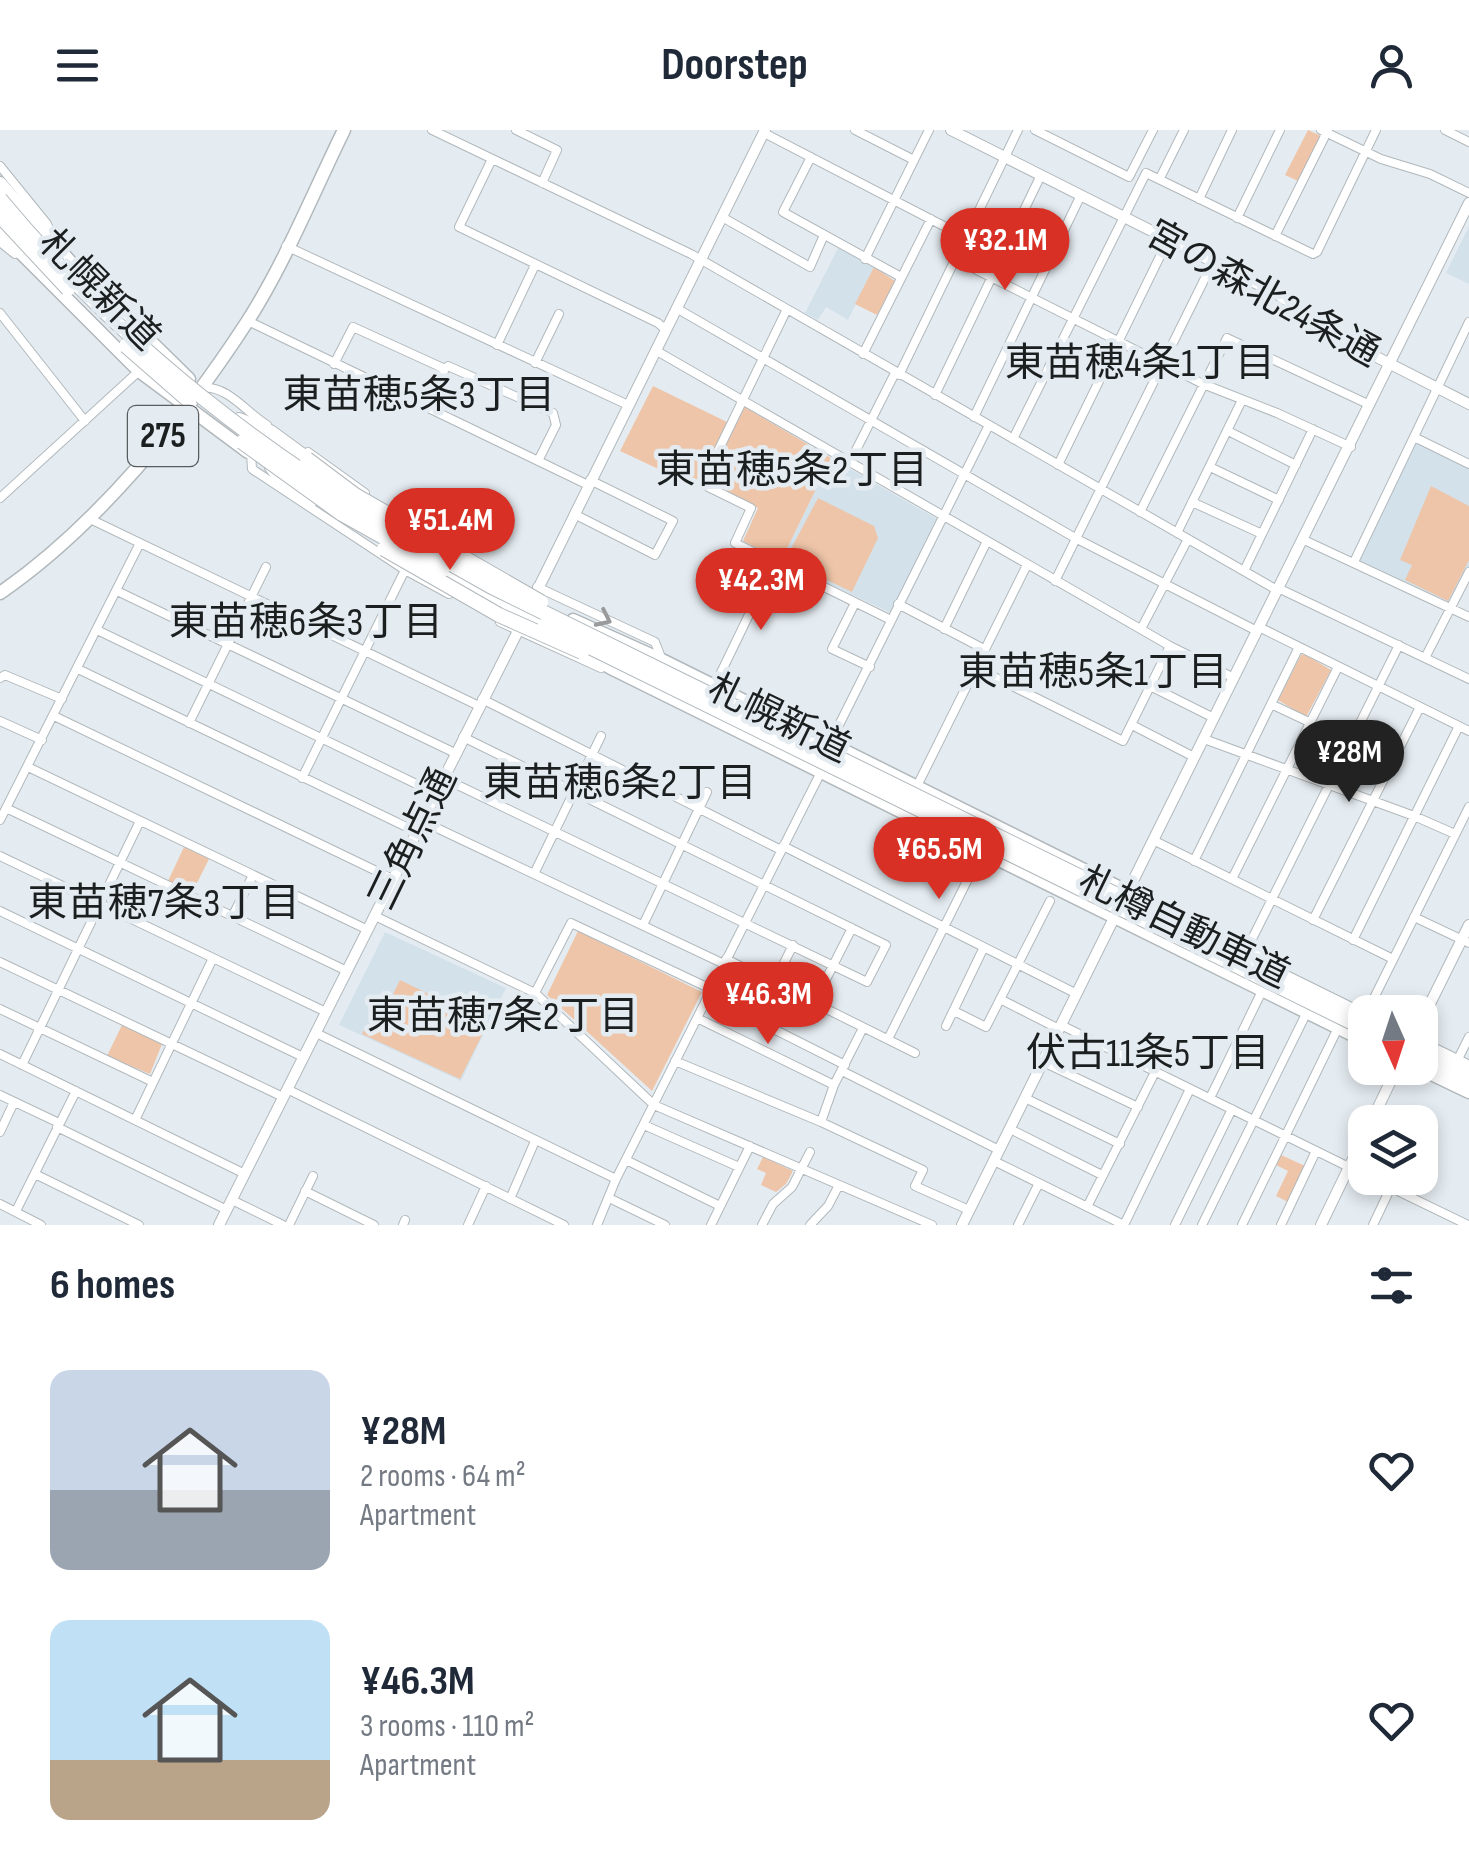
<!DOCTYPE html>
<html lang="en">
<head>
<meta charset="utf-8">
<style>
  :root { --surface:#fff; --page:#f6f6f7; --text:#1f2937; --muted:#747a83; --accent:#d93025 }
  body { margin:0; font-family:"Sofia Sans Condensed","Noto Sans JP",sans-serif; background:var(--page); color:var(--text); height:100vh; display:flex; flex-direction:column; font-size:38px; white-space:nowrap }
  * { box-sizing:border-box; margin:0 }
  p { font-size:32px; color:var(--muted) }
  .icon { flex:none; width:55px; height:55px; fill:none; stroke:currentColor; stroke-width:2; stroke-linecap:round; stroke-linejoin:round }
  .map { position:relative; height:1095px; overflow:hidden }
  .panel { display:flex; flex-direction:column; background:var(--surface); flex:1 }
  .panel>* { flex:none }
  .needle { width:65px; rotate:177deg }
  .fabs { position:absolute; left:1348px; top:865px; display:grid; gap:20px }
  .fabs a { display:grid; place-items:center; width:90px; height:90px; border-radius:20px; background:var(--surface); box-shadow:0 5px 15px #0003; font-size:50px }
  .price { position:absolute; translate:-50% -85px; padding:0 22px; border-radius:35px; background:var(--accent); color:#fff; font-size:32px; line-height:65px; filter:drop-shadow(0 2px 5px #0008) }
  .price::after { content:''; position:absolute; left:50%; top:60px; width:30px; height:22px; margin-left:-15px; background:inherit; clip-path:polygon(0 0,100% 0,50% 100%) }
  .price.active { background:#222; color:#fff }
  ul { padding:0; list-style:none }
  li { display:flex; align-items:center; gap:30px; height:250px; padding:0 50px }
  li span { display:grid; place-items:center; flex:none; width:280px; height:200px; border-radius:20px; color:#555 }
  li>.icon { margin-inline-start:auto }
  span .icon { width:120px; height:120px; fill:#fffc; stroke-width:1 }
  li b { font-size:42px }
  h2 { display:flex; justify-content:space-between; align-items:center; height:120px; padding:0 50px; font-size:42px }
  header { display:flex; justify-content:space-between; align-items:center; height:130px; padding:0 50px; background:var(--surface); font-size:45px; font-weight:700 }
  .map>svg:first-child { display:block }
  .built { fill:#d3e1ea }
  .green { fill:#eec5a8 }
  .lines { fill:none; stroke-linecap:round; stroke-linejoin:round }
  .minor-casing { stroke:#b1b8bc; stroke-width:10 }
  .tertiary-casing { stroke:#b1b8bc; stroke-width:12 }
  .trunk-casing { stroke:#b1b8bc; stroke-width:15 }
  .motorway-casing { stroke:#b1b8bc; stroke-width:16 }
  .minor { stroke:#fff; stroke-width:8 }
  .tertiary { stroke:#fff; stroke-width:10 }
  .trunk { stroke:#fff; stroke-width:12 }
  .motorway { stroke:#fff; stroke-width:14 }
  .motorway-bridge-casing { stroke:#b1b8bc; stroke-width:16; stroke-linecap:butt }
  .motorway-bridge { stroke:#fff; stroke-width:14 }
  .oneway { stroke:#999a9b }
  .labels { text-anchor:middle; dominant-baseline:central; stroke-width:9; stroke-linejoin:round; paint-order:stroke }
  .shield { fill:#e5ecf1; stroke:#585c5f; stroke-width:2.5 }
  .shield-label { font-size:35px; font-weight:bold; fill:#1c1f20 }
  .street-label { font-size:38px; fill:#1c1f20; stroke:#e5ecf1 }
  .neighbourhood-label { font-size:40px; fill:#1c1f20; stroke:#e5ecf1 }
</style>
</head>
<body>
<header><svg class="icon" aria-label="menu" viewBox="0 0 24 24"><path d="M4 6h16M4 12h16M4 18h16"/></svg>Doorstep<svg class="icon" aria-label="person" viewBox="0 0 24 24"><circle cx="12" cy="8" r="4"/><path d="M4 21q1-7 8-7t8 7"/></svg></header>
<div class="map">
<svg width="1469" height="1095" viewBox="0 0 1469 1095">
  <rect width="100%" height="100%" fill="#e5ecf1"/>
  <path class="built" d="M1469 96V154L1446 143Z
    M838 118 874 137 848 190 826 177 818 190 805 183Z
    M1417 312 1469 338V436L1449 475 1358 430Z
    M831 328 937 389 891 483 781 431Z
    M385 802 506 858 461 951 339 895Z"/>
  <path class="green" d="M1308 0 1321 6 1298 51 1285 45Z
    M874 137 895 151 877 185 855 174Z
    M653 256 727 292 697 357 620 321Z
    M743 276 831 328 781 431 743 411 758 378 708 353Z
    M1431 356 1469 376V430L1448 471 1405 450 1412 435 1400 430Z
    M818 368 874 396 878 408 852 462 785 430Z
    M1304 524 1331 540 1306 587 1278 570 1301 525Z
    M184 717 209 729 192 763 168 751Z
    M578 801 702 862 652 961 547 865Z
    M400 850 488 893 460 949 362 904 366 896 376 899Z
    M122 895 162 914 150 944 107 926Z
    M1281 1025 1305 1036 1288 1072 1276 1066 1288 1041 1276 1035Z
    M763 1027 793 1041 786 1054 776 1062 761 1055 766 1043 757 1039Z"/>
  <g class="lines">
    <g class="minor-casing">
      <path id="minor" d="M432 0 691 124 1277 460
        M516 0 557 20 542 53
        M855 0 914 30
        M1035 0 1129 47 1153 0
        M1321 0 1381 29 1430 44 1469 63
        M1445 0 1469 12
        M764 3 965 107
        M811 27 783 82 901 147
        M492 29 459 97 658 193 665 199
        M0 36 47 94 51 104
        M1160 48 1184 0
        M1199 69 1232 0
        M722 87 810 137 824 105
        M1237 88 1280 0
        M1275 106 1328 0
        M0 112 15 124
        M286 116 628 275
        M865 129 929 0
        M955 129 1203 254 1277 283 1351 317
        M676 178 1077 409 1257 501
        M787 179 702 354 751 378 735 413 891 490
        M0 183 85 291
        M248 191 588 355
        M497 215 535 135
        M655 220 1170 516 1234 548
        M863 224 931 89
        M535 233 559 184
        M334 234 353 197 445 239 426 278
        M445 239 448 236 553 283 556 295 538 331
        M899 245 1018 0
        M203 258C227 255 247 283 267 295
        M935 265 1041 45
        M974 287 1081 65
        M1228 301 1296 335
        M1414 307 1469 334
        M1013 309 1146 43 1313 124 1317 122 1376 0
        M308 322 365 363
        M251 323 252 339 405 440 449 464
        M850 332 895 243
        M1058 335 1168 110
        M1210 337 1279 370
        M0 368 139 241
        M1192 372 1262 404
        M1140 382 1227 208 1370 275
        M574 384 655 425 673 391 590 350
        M88 388 479 576
        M1177 403 1242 270
        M1304 410 1469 487
        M1354 432 1469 192
        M1244 441 1313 299
        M1055 451 1213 132
        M537 457 655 512 662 530
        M1278 458 1469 549
        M117 461 455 623
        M855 473 832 519 870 537
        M898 474 984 519
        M500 492 601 538
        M1259 497 1469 601
        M944 499 987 411
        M1141 499 1188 409
        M97 500 435 663
        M1425 528 1469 442
        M974 537 1123 611 1170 516
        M78 539 417 702
        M0 548 5 545 62 569
        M1150 556 1214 588
        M714 557 774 433
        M482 569 781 720
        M1273 575 1309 592
        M54 586 393 749
        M0 591 42 610
        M189 593 266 437
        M1132 595 1194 627
        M1204 609 1414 686 1455 704
        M830 613 989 295
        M28 637 368 800
        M302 648 405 440
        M443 648 867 852 886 815 463 607
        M916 658 1027 435
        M6 678 347 841
        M0 690 140 413
        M422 691 724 834
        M1155 711 1393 829
        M783 716 1077 864
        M0 726 326 882
        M1194 731 1299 517
        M534 744 601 606
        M1232 749 1338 537
        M0 781 303 927
        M375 786 535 863 654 975 932 1095
        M232 787 253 745
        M1414 787 1469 813
        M1313 790 1420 577
        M643 795 707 662
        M1353 810 1459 596
        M1246 821 1399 515
        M726 829 915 923
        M0 832 283 967
        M774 853 793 815
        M535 863 571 793 711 859
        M708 866 845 935
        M1000 869 1059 899
        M814 873 852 798
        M0 879 153 952
        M954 881 986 897 1050 771
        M1367 882 1469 677
        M697 888 834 955
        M1061 895 1365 1045
        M946 896 984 817
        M316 903 616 1049
        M888 909 982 721
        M0 924 245 1044
        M1459 927 1469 907
        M675 931 821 992 923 1040 915 1056 969 1080
        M1043 932 1138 977
        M22 935 140 691
        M842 941 999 1020
        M287 959 564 1095
        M0 965 59 993
        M1025 968 1120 1014
        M1210 968 1262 861
        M135 990 213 828
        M821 992 834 955 863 898
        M644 995 739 1037
        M57 997 227 1080
        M1010 999 1102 1045
        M0 1002 14 972
        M626 1030 720 1076
        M994 1031 1124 1095 1190 959
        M35 1044 139 1095
        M1371 1048 1468 1095
        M305 1061 374 1095
        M609 1068 665 1095
        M510 1069 535 1011
        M232 1070 283 1095
        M0 1074 41 1095
        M1087 1077 1155 942
        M16 1081 76 961
        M289 1095 313 1046
        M403 1095 405 1090
        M468 1095 486 1056
        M597 1095 616 1049 821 642
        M711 1095 750 1016
        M762 1095 773 1074 792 1057 810 1022
        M810 1095 828 1076 839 1055
        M1018 1095 1039 1053
        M1175 1095 1232 979
        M1202 1095 1307 882
        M1242 1095 1338 898
        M1281 1095 1316 1021
        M1373 1095 1391 1057"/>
    </g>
    <g class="tertiary-casing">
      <path id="tertiary" d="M951 0 1277 164 1357 217 1469 274
        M531 473 765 0
        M1125 767 1469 73
        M1420 894 1469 795
        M1371 992 1397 938
        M219 1095 522 493
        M962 1095 1117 782
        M1321 1095 1365 1004"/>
    </g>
    <g class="trunk-casing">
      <path id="trunk" d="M0 53 75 137 189 249
        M0 102 139 241 248 322
        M437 435 553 504
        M0 463C96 397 184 289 247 192 285 133 313 63 344 0
        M573 490 662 530 1255 825
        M575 517 611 538 1365 911
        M1419 938 1469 962"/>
    </g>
    <g class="motorway-casing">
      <path id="motorway" d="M239 290 270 302 307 329
        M272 337 283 351 311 370
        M1420 914 1469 938
        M1420 926 1469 950"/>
    </g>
    <use href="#minor" class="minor"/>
    <use href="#tertiary" class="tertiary"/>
    <use href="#trunk" class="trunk"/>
    <use href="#motorway" class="motorway"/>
    <g class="motorway-bridge-casing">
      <path id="motorway-bridge" d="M0 69C140 238 300 350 490 456L1365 887
        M0 86 68 159
        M126 216 189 271
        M242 312 342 384 442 440
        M307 329 355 365 541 472
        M384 419 499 485 582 522
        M545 495 1365 899"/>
    </g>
    <use href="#motorway-bridge" class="motorway-bridge"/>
  </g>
  <defs><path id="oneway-chevron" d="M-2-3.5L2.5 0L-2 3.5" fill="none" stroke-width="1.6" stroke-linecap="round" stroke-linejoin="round" transform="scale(2.5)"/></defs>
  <use class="oneway" href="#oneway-chevron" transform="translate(604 489) rotate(25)"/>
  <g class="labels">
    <rect class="shield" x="128" y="276" width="70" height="60" rx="8"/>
    <g class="shield-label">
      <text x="163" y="306">275</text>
    </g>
    <g class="street-label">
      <text transform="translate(99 160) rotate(45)">札幌新道</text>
      <text transform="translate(1263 164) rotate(29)">宮の森北24条通</text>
      <text transform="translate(779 589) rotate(26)">札幌新道</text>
      <text transform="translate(413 709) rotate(-64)">三角点通</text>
      <text transform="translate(1184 798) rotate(26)">札樽自動車道</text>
    </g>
    <g class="neighbourhood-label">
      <text x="1140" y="234">東苗穂4条1丁目</text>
      <text x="419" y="266">東苗穂5条3丁目</text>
      <text x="792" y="341">東苗穂5条2丁目</text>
      <text x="306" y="493">東苗穂6条3丁目</text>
      <text x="1093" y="543">東苗穂5条1丁目</text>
      <text x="620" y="654">東苗穂6条2丁目</text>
      <text x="164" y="774">東苗穂7条3丁目</text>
      <text x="503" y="887">東苗穂7条2丁目</text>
      <text x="1148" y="924">伏古11条5丁目</text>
    </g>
  </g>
</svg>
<div class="fabs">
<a><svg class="needle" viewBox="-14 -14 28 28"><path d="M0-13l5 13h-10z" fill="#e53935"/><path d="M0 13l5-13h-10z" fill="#747a83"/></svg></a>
<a><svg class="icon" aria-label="layers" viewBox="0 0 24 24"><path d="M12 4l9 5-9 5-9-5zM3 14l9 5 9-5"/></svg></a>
</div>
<b class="price" style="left:1005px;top:163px">¥32.1M</b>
<b class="price" style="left:450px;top:443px">¥51.4M</b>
<b class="price" style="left:761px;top:503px">¥42.3M</b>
<b class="price active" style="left:1349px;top:675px">¥28M</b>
<b class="price" style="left:939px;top:772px">¥65.5M</b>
<b class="price" style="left:768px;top:917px">¥46.3M</b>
</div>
<section class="panel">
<h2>6 homes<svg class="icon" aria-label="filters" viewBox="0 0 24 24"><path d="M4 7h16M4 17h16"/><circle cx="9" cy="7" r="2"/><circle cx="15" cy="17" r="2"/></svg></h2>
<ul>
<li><span style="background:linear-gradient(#c9d6e8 60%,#9aa5b1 0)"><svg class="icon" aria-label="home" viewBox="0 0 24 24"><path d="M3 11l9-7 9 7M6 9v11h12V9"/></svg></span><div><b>¥28M</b><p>2 rooms · 64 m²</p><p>Apartment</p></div><svg class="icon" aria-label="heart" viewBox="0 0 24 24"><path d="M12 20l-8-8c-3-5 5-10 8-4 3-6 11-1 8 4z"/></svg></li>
<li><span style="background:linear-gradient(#bfe0f5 70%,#b9a48a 0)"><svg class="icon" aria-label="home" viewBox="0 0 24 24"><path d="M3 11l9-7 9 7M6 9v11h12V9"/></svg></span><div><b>¥46.3M</b><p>3 rooms · 110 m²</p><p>Apartment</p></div><svg class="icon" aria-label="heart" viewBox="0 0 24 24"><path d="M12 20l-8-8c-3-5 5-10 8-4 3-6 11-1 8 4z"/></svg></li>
</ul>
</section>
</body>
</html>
